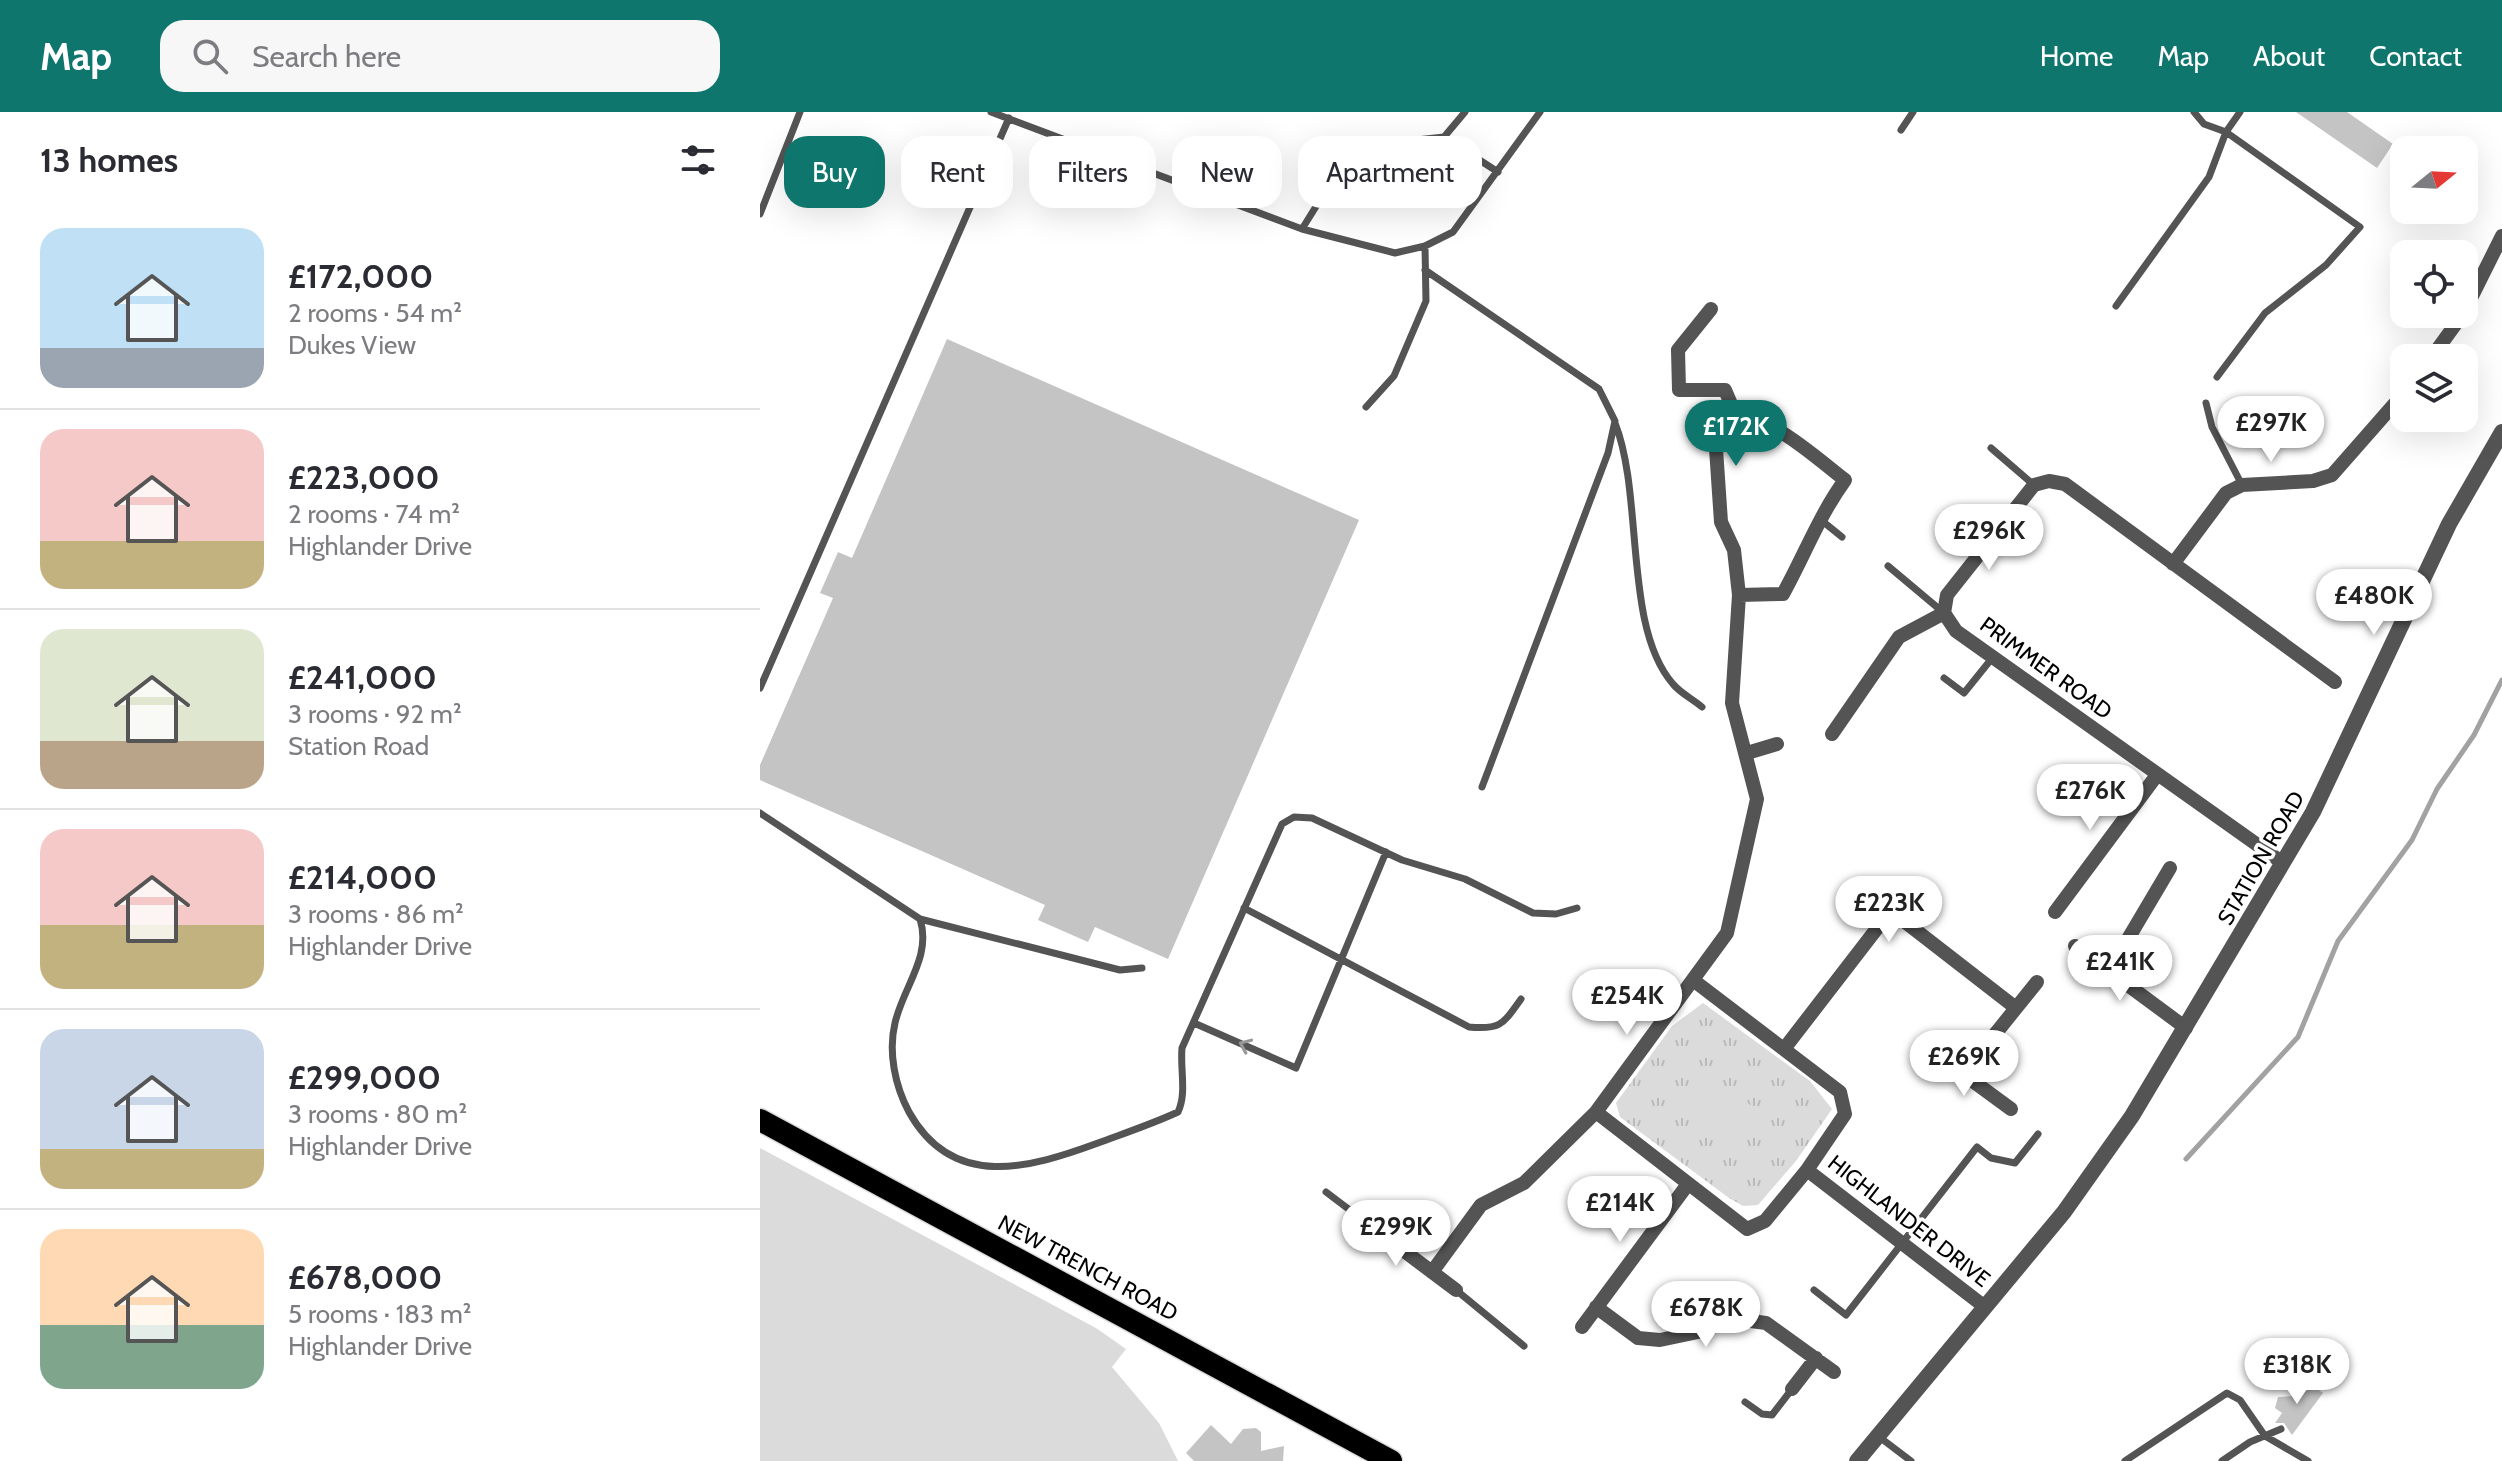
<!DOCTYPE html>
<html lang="en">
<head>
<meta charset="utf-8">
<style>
  :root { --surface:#fff; --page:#f7f7f7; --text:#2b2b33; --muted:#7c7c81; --line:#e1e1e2; --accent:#0f766e }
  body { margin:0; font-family:Cabin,sans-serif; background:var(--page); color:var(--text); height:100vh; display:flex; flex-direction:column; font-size:30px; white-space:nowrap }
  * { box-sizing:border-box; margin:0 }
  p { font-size:26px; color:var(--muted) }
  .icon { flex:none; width:44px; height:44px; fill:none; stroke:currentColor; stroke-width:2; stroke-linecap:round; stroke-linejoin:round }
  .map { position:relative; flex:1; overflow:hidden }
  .panel { display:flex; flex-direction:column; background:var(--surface); width:760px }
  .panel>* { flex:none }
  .hud { position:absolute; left:24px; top:24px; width:760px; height:72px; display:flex; gap:16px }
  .needle { width:52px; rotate:72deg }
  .controls { position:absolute; left:1630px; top:24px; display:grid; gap:16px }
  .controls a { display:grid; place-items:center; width:88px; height:88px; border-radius:16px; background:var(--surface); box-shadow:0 8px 32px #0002; font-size:40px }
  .price { position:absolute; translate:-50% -68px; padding:0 18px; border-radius:28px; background:#fff; color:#222; font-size:26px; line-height:52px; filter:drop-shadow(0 2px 4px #0008) }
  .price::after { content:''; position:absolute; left:50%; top:48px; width:24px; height:18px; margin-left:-12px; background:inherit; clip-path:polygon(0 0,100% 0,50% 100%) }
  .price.selected { background:var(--accent); color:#fff }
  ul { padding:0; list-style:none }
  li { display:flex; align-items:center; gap:24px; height:200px; padding:0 40px }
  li+li { border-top:2px solid var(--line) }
  li span { display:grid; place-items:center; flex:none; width:224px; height:160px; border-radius:24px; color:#555 }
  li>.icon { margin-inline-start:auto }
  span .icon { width:96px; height:96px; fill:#fffc; stroke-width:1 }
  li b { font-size:34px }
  h2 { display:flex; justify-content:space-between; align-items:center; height:96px; padding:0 40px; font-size:34px }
  .chip { padding:0 28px; border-radius:24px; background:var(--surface); box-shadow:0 8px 32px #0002; font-size:28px; line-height:72px }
  .chip.selected { background:var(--accent); color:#fff }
  header { display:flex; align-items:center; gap:48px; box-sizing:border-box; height:112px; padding:0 40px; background:var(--accent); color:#fff }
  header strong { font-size:38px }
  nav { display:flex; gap:44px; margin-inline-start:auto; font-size:28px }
  .search { width:560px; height:72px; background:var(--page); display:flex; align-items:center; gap:20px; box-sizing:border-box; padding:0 28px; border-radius:24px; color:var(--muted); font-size:30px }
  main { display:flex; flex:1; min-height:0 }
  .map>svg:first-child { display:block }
  .grass { fill:url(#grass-tufts) }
  .park { fill:#dbdbdb }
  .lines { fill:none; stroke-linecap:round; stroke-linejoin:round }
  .stream { stroke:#a2a2a2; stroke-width:5 }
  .building { fill:#c4c4c4 }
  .trunk-casing { stroke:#dbdbdb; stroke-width:25 }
  .service { stroke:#545454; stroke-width:7 }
  .minor { stroke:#545454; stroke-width:14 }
  .tertiary { stroke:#545454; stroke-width:16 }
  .trunk { stroke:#000; stroke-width:22 }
  .oneway { stroke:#989898 }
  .labels { text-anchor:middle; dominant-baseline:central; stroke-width:7; stroke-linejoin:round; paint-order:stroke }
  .street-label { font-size:22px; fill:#000; stroke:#fff }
</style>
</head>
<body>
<header>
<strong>Map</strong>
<div class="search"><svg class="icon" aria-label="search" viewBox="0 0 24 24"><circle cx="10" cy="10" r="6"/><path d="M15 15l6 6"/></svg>Search here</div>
<nav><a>Home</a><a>Map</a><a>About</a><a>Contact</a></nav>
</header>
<main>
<section class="panel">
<h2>13 homes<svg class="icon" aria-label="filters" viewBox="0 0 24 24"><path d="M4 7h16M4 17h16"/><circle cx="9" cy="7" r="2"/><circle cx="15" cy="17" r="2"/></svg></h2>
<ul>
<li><span style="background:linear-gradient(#bfe0f5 75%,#9aa5b1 0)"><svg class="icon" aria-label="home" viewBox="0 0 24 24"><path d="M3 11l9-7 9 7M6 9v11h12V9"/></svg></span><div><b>£172,000</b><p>2 rooms · 54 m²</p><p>Dukes View</p></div></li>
<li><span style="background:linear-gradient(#f6c9c9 70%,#c2b280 0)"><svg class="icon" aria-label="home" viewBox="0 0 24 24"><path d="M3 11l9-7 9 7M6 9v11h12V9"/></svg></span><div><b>£223,000</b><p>2 rooms · 74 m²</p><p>Highlander Drive</p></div></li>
<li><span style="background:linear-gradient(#dfe7d0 70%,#b9a48a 0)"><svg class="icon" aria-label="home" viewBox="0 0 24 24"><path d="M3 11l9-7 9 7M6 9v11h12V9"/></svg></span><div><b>£241,000</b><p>3 rooms · 92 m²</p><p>Station Road</p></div></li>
<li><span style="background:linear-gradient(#f6c9c9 60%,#c2b280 0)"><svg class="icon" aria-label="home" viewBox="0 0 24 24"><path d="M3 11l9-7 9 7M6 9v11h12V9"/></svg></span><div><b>£214,000</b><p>3 rooms · 86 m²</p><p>Highlander Drive</p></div></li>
<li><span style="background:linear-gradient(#c9d6e8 75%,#c2b280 0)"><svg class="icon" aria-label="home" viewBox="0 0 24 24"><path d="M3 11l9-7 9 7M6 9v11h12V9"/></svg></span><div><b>£299,000</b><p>3 rooms · 80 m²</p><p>Highlander Drive</p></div></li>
<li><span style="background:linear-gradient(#ffd9b3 60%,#7fa58c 0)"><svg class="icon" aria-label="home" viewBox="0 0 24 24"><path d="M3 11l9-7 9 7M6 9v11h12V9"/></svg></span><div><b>£678,000</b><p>5 rooms · 183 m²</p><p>Highlander Drive</p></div></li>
</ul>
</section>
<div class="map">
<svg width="1742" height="1349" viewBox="0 0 1742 1349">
  <defs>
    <pattern id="grass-tufts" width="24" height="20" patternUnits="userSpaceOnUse" patternTransform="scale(2)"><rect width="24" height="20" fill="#dbdbdb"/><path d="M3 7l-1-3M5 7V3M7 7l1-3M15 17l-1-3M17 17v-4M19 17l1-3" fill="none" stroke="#bababa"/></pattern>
  </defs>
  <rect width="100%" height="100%" fill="#fff"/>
  <path class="grass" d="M943 891 1050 969 1072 997 1036 1049 998 1093 983 1094 969 1086 860 1005 856 991 912 914Z"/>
  <path class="park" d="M947 960 1006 1005 983 1030 923 986Z
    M0 1036 336 1216 366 1237 352 1255 399 1311 418 1349H0Z"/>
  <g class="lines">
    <path class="stream" d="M1426 1047 1538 925 1578 829 1652 728 1677 677 1714 623 1742 568"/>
  </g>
  <path class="building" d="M1536 0H1587L1633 32 1617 56Z
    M187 227 599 408 408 847 335 815 328 830 278 808 285 793 0 668V653L73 486 60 481 78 440 92 446Z
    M1546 1269 1563 1281 1532 1323 1524 1311H1515L1522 1301 1515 1296 1518 1285 1535 1284Z
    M451 1313 471 1332 483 1317 496 1316 501 1320V1339L524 1334 523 1349H434L426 1341Z"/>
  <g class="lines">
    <g class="trunk-casing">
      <path id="trunk" d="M0 1008 631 1349"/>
    </g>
    <path class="service" d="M231 0 542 117 635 141 665 134 693 120 780 0
      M1141 18 1153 0
      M684 25 738 60
      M0 102 40 0
      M542 117 593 35 684 25 705 0
      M665 158 839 277 855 309 848 341 722 675
      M1356 194 1449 65 1466 20 1444 12 1434 0
      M1457 265 1505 201 1566 153 1600 115 1466 20 1480 0
      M1446 291 1452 315 1482 373
      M606 295 634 264 666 189 665 134
      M855 311C884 384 863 515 913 572 920 581 933 587 942 595
      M1231 336 1274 373
      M1061 408 1082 425
      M1128 454 1184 501
      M1184 566 1204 581 1233 545
      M0 576 249 6
      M0 701 160 807C172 845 143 875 135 911 128 940 135 974 149 1000 193 1079 270 1056 338 1031 365 1021 392 1012 418 1000 427 981 420 958 422 936L522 712 534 705 552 706 642 748 705 767 773 801 796 802 817 796
      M484 796 709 915C741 918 743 912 761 887
      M160 807 360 858 382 856
      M434 911 536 956 626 740
      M566 1080 599 1105
      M696 1178 764 1234
      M1054 1178 1086 1203 1217 1035 1231 1046 1255 1051 1278 1022
      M985 1290 1002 1302 1012 1303 1032 1277
      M1118 1324 1151 1349
      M1365 1349 1467 1281 1480 1288 1505 1324 1548 1349
      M1462 1349 1490 1330 1521 1317"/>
    <path class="minor" d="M951 197 918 238 919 278H965L977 306
      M1704 200 1742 124
      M1671 246 1703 202
      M1413 452 1466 381 1482 373 1553 369 1572 363 1644 281
      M1072 622 1139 525 1184 501
      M987 641 1017 632
      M1523 751 1196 519 1184 501 1187 483 1274 373 1289 369 1305 372 1575 570
      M1295 800 1397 663
      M1315 834 1426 916
      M1349 859 1410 756
      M933 868 1080 980 1085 1002 1047 1058
      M1024 937 1125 806H1140L1256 896
      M1180 945 1251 997
      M1203 962 1277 870
      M836 1000 987 1117 1005 1109 1047 1058 1225 1195
      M599 1105 696 1178
      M672 1160 721 1093 764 1071 836 1000 967 821 997 687 972 591 979 483 974 438 961 410 955 322C959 318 963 311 968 308 997 290 1062 351 1085 368 1060 402 1044 444 1023 482L979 483
      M836 1195 878 1226 900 1228 938 1220 976 1207 1006 1211 1074 1260
      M822 1215 928 1072
      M1032 1277 1056 1246"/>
    <path class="tertiary" d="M1097 1349 1304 1100 1372 1004 1553 700 1689 412 1742 320"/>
    <use href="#trunk" class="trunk"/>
  </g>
  <defs><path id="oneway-chevron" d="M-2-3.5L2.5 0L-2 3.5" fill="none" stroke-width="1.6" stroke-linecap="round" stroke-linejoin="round" transform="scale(2)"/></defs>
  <use class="oneway" href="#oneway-chevron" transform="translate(485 933) rotate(-156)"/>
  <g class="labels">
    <g class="street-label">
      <text transform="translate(1286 556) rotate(36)">PRIMMER ROAD</text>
      <text transform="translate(1501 746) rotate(-60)">STATION ROAD</text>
      <text transform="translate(1149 1109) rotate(38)">HIGHLANDER DRIVE</text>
      <text transform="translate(328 1156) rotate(28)">NEW TRENCH ROAD</text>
    </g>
  </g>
</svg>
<div class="controls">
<a><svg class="needle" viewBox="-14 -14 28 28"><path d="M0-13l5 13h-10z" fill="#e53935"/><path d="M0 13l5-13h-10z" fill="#7c7c81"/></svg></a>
<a><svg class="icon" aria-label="locate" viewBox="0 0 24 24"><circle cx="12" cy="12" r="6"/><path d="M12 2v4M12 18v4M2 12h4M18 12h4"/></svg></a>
<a><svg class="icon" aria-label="layers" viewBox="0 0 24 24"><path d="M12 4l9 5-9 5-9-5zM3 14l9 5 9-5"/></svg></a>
</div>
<b class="price" style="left:1511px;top:352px">£297K</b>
<b class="price selected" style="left:976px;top:356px">£172K</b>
<b class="price" style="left:1229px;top:460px">£296K</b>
<b class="price" style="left:1614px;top:525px">£480K</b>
<b class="price" style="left:1330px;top:720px">£276K</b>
<b class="price" style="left:1129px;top:832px">£223K</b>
<b class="price" style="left:1360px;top:891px">£241K</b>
<b class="price" style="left:867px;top:925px">£254K</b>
<b class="price" style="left:1204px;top:986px">£269K</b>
<b class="price" style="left:860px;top:1132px">£214K</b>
<b class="price" style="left:636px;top:1156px">£299K</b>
<b class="price" style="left:946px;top:1237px">£678K</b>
<b class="price" style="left:1537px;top:1294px">£318K</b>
<div class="hud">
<a class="chip selected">Buy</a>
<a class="chip">Rent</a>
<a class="chip">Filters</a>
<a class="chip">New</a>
<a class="chip">Apartment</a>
</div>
</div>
</main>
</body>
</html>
